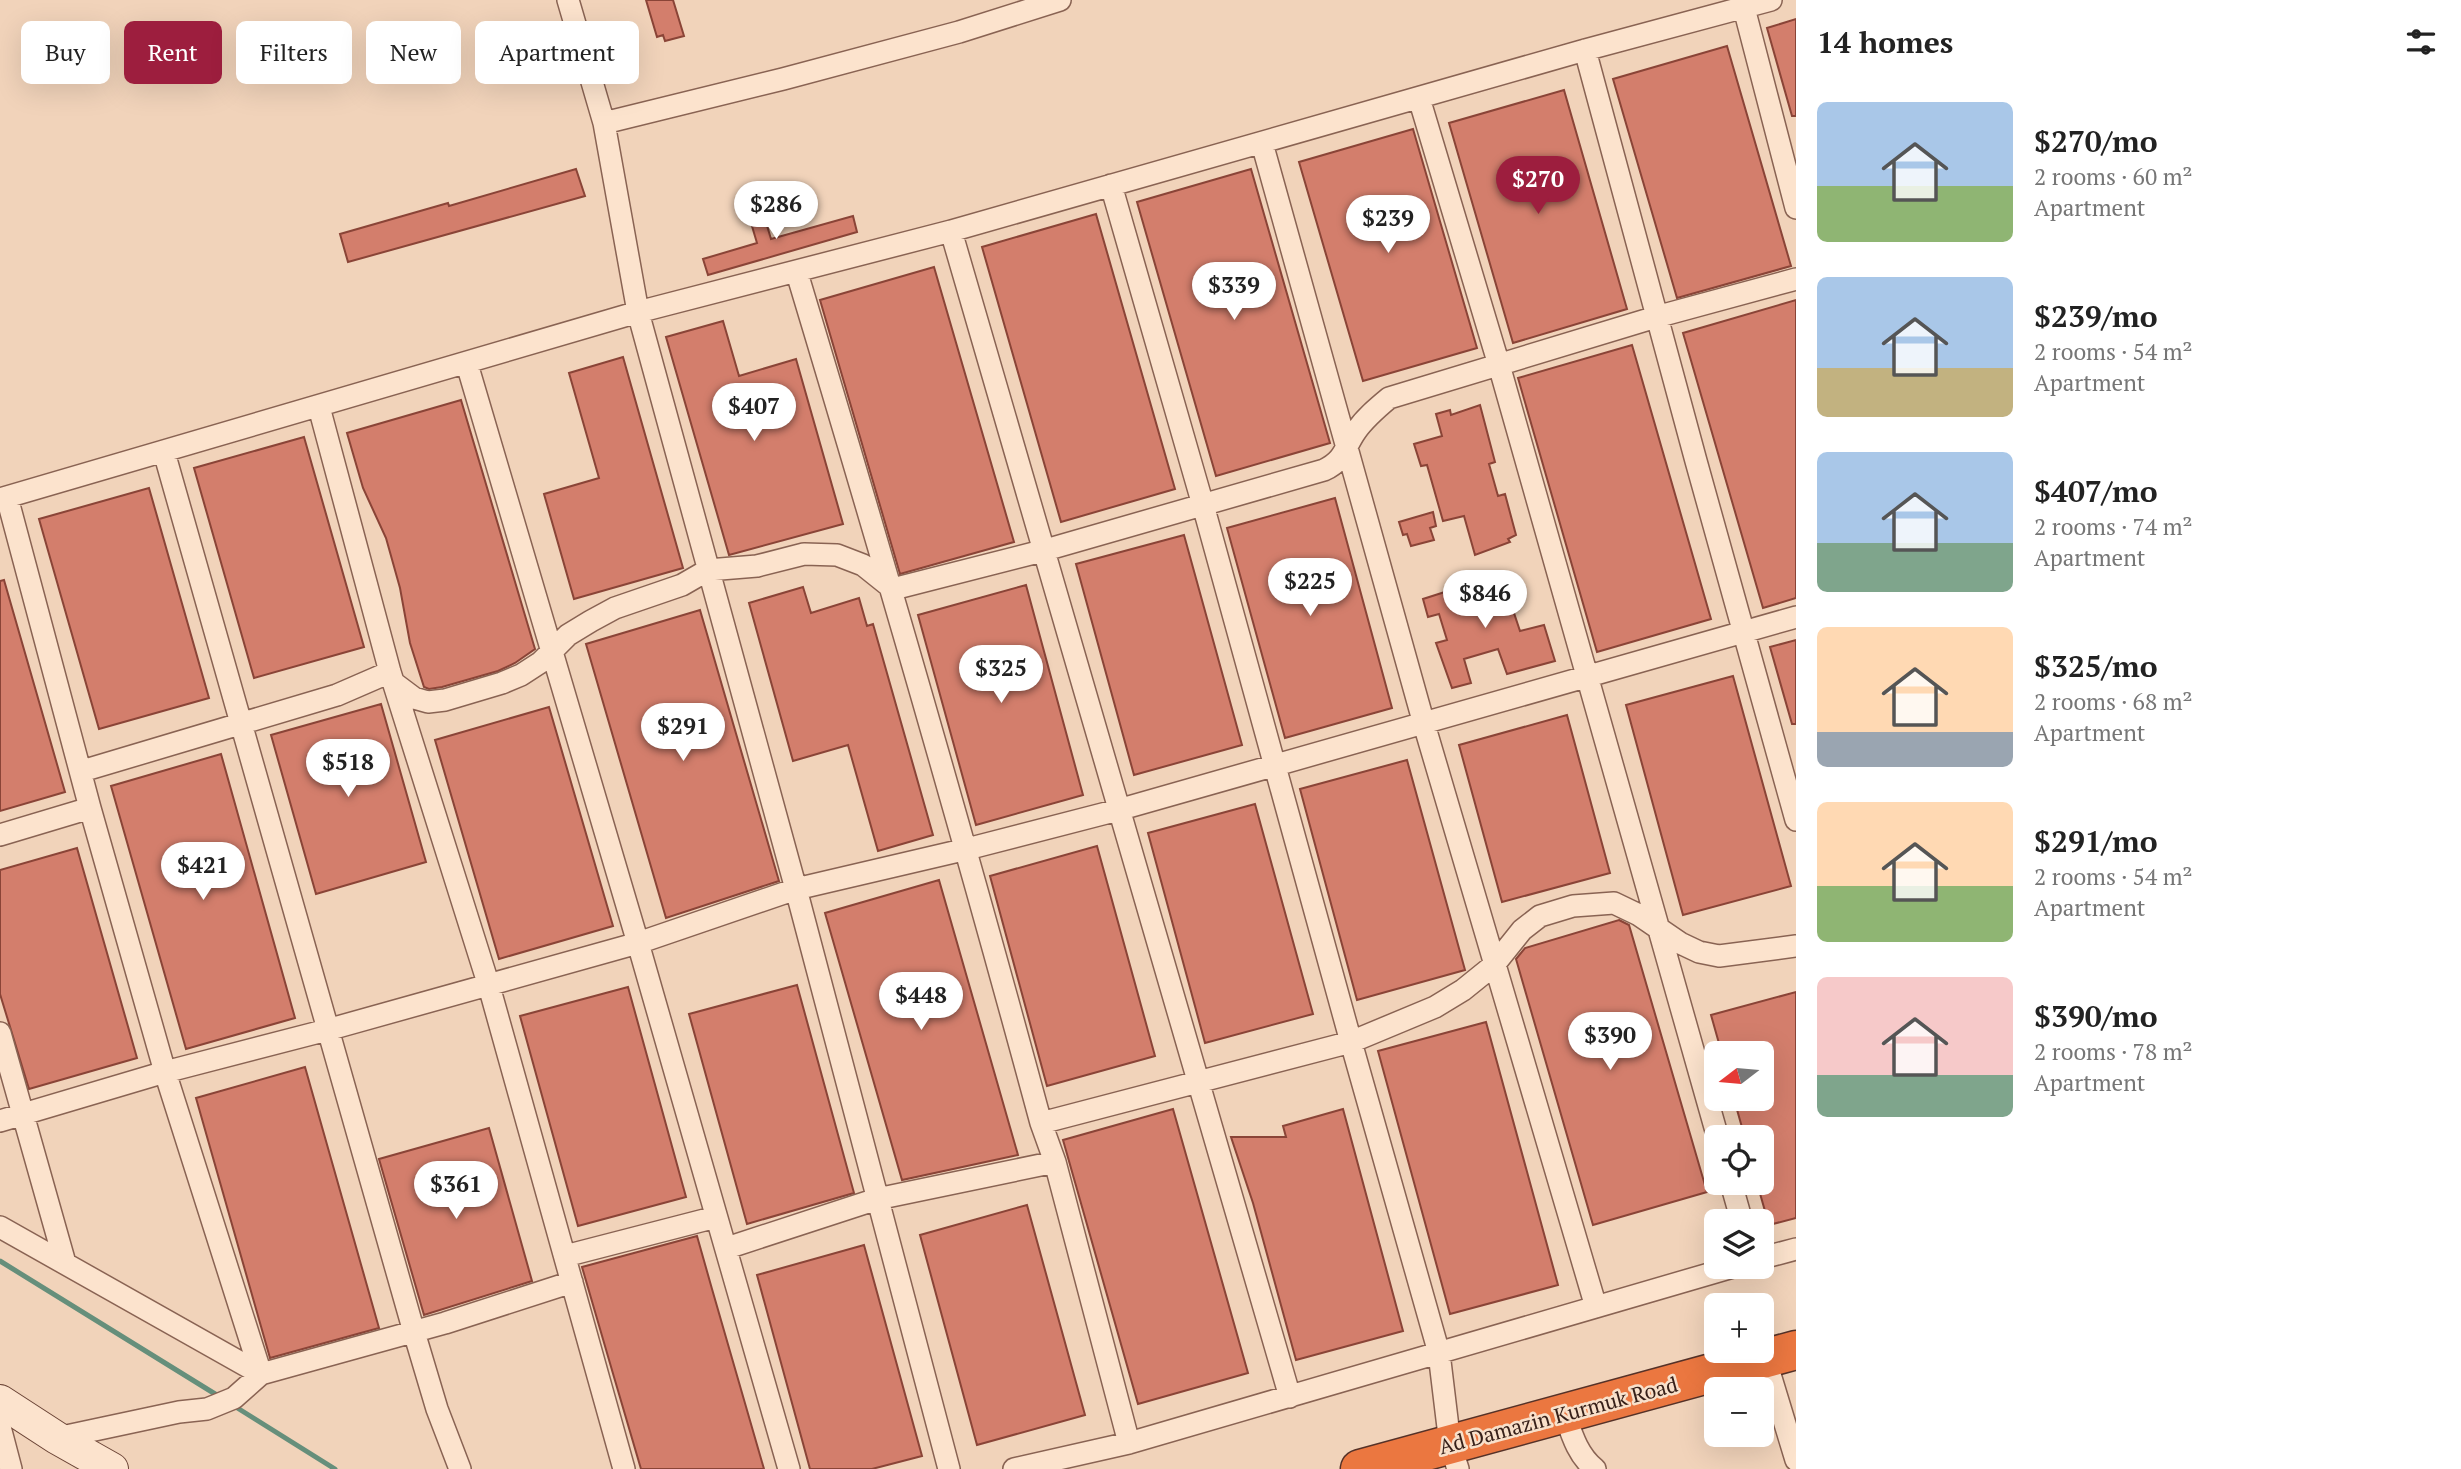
<!DOCTYPE html>
<html lang="en">
<head>
<meta charset="utf-8">
<style>
  :root { --surface:#fff; --page:#f6f6f6; --text:#222; --muted:#767676; --accent:#9d1e3e }
  body { margin:0; font-family:"PT Serif",serif; background:var(--page); color:var(--text); height:100vh; display:flex; flex-direction:column; font-size:26px; white-space:nowrap }
  * { box-sizing:border-box; margin:0 }
  p { font-size:23px; color:var(--muted) }
  .icon { flex:none; width:38px; height:38px; fill:none; stroke:currentColor; stroke-width:2; stroke-linecap:round; stroke-linejoin:round }
  .map { position:relative; flex:1; overflow:hidden }
  .drawer { display:flex; flex-direction:column; background:var(--surface); width:665px }
  .drawer>* { flex:none }
  .guide { position:absolute; left:21px; top:21px; width:665px; height:63px; display:flex; gap:14px }
  .needle { width:46px; rotate:254deg }
  .fabs { position:absolute; left:1704px; top:1041px; display:grid; gap:14px }
  .fabs a { display:grid; place-items:center; width:70px; height:70px; border-radius:10px; background:var(--surface); box-shadow:0 7px 28px #0002; font-size:35px }
  .price { position:absolute; translate:-50% -60px; padding:0 16px; border-radius:24px; background:#fff; color:#222; font-size:23px; line-height:46px; filter:drop-shadow(0 2px 4px #0008) }
  .price::after { content:''; position:absolute; left:50%; top:42px; width:21px; height:16px; margin-left:-10px; background:inherit; clip-path:polygon(0 0,100% 0,50% 100%) }
  .price.on { background:var(--accent); color:#fff }
  ul { padding:0; list-style:none }
  li { display:flex; align-items:center; gap:21px; height:175px; padding:0 21px }
  li span { display:grid; place-items:center; flex:none; width:196px; height:140px; border-radius:10px; color:#555 }
  li>.icon { margin-inline-start:auto }
  span .icon { width:84px; height:84px; fill:#fffc; stroke-width:1 }
  li b { font-size:30px }
  h2 { display:flex; justify-content:space-between; align-items:center; height:84px; padding:0 21px; font-size:30px }
  .pill { padding:0 24px; border-radius:10px; background:var(--surface); box-shadow:0 7px 28px #0002; font-size:24px; line-height:63px }
  .pill.on { background:var(--accent); color:#fff }
  main { display:flex; flex:1; min-height:0 }
  .map>svg:first-child { display:block }
  .lines { fill:none; stroke-linecap:round; stroke-linejoin:round }
  .stream { stroke:#668f7b; stroke-width:5 }
  .building { fill:#d37e6c; stroke:#8a4437; stroke-width:2 }
  .street-casing { stroke:#896353; stroke-width:24 }
  .secondary-casing { stroke:#6b4436; stroke-width:34 }
  .highway-casing { stroke:#563228; stroke-width:41 }
  .street { stroke:#fce3cd; stroke-width:21 }
  .secondary { stroke:#fce3cd; stroke-width:32 }
  .highway { stroke:#eb7740; stroke-width:38 }
  .labels { text-anchor:middle; dominant-baseline:central; stroke-width:5; stroke-linejoin:round; paint-order:stroke }
  .street-label { font-size:21px; fill:#372019; stroke:#f8e0ca }
</style>
</head>
<body>
<main>
<div class="map">
<svg width="1796" height="1469" viewBox="0 0 1796 1469">
  <rect width="100%" height="100%" fill="#f1d3ba"/>
  <g class="lines">
    <path class="stream" d="M0 1261 220 1397
      M231 1404 335 1469"/>
  </g>
  <path class="building" d="M646 0H673L684 36 665 41 663 35 657 37Z
    M1796 19V116H1792L1767 28Z
    M1727 46 1791 266 1677 298 1613 79Z
    M1564 90 1627 309 1513 343 1449 123Z
    M1413 129 1477 348 1363 381 1299 162Z
    M576 169 585 196 348 262 340 234 448 203 449 206Z
    M1251 169 1330 443 1216 476 1137 202Z
    M760 202 771 239 853 216 857 232 708 275 703 259 757 243 746 206Z
    M1096 214 1175 489 1061 522 982 247Z
    M934 267 1014 542 900 574 820 300Z
    M1796 300V598L1763 608 1683 333Z
    M723 321 739 376 796 359 843 524 729 555 666 337Z
    M1632 345 1711 619 1597 652 1518 378Z
    M623 357 683 568 574 599 544 494 599 478 569 373Z
    M461 400 535 649 515 663 498 671 442 687 429 689 424 687 410 643 400 588 386 538 363 488 347 433Z
    M1480 405 1495 462 1489 464 1498 496 1505 494 1516 535 1508 539 1510 542 1475 555 1464 516 1443 521 1427 465 1421 466 1414 444 1442 436 1436 414 1450 410 1451 415Z
    M304 437 364 647 254 678 194 468Z
    M149 488 209 698 99 729 39 519Z
    M1335 498 1392 708 1285 738 1227 528Z
    M1433 512 1436 526 1430 528 1434 540 1411 546 1407 534 1403 535 1399 522Z
    M1184 535 1242 745 1134 775 1076 564Z
    M1501 574 1520 631 1544 625 1555 661 1507 674 1498 649 1464 659 1471 683 1452 688 1436 643 1447 640 1439 614 1428 617 1423 599Z
    M4 580 65 792 0 811V581Z
    M1026 585 1083 795 976 825 918 615Z
    M803 587 811 613 859 598 867 626 873 624 933 835 878 851 848 745 793 761 749 603Z
    M700 610 779 881 666 918 586 644Z
    M1796 640V724H1792L1770 647Z
    M1733 676 1791 886 1683 915 1626 705Z
    M381 704 426 862 316 894 271 735Z
    M549 707 613 926 499 959 435 740Z
    M1567 715 1610 873 1502 902 1459 745Z
    M221 754 295 1018 186 1049 111 786Z
    M1407 760 1465 970 1357 1000 1300 789Z
    M1255 804 1313 1014 1205 1043 1148 833Z
    M1097 846 1155 1056 1047 1086 990 876Z
    M77 848 137 1058 29 1089 0 994V870Z
    M939 880 1018 1155 902 1180 825 913Z
    M1619 920 1629 925 1707 1192 1593 1225 1516 959 1525 948Z
    M797 985 854 1193 747 1224 689 1014Z
    M628 987 686 1197 578 1226 520 1016Z
    M1796 992V1218L1769 1225 1757 1183H1762V1138H1745L1734 1099H1762V1054H1722L1711 1015Z
    M1486 1022 1558 1285 1450 1314 1378 1051Z
    M305 1067 379 1328 270 1358 196 1098Z
    M1173 1109 1248 1373 1138 1404 1063 1140Z
    M1343 1109 1403 1331 1296 1360 1253 1203 1231 1137H1286L1283 1126Z
    M489 1128 532 1281 424 1315 379 1159Z
    M1027 1205 1085 1415 977 1445 920 1235Z
    M697 1236 712 1289 764 1469H641L614 1377 582 1267Z
    M864 1245 922 1456 872 1469H810L757 1275Z"/>
  <g class="lines">
    <g class="street-casing">
      <path id="street" d="M568 0 604 123 638 312 796 889 949 1469
        M1744 8 1796 208
        M1585 50 1696 461 1796 820
        M1419 98 1499 365 1718 1138
        M604 123 783 79 959 32 1060 0
        M1262 143 1424 724 1596 1307
        M1111 185 1203 505 1351 1042 1439 1353 1450 1444 1458 1469
        M951 231 1290 1397
        M797 273C882 555 964 838 1041 1123L1055 1162 1129 1443
        M467 364 638 943 789 1469
        M319 407 390 672 489 986 624 1469
        M164 452 414 1332 437 1409 460 1469
        M0 499 638 312 951 231 1585 50 1771 0
        M394 683 414 698 428 702 445 700 502 683 521 675 541 662 568 635 591 621 615 608 682 585 708 570 757 566 804 554 837 555 863 565 893 589 1042 551 1324 470C1345 460 1344 448 1356 431 1365 418 1377 408 1389 398L1656 317 1796 279
        M82 771 337 695 390 672
        M0 835 90 808
        M0 1033 65 1263
        M0 1121 165 1072 327 1030 638 943 796 889 967 849 1118 810 1796 617
        M1041 1123 1351 1042 1435 1007 1463 990 1494 965 1522 930 1540 916 1573 906 1614 903 1639 915 1680 943 1699 952 1719 956 1796 946
        M1731 1183 1742 1222
        M0 1227 261 1374 165 1072 90 808 7 497
        M727 1248 877 1199 1055 1162
        M565 1256 716 1217
        M1762 1258 1796 1249
        M1765 1358 1796 1460
        M1564 1412C1571 1432 1577 1455 1595 1469
        M0 1427 11 1469
        M57 1438 179 1412 207 1409 234 1398 261 1374 445 1323 572 1282
        M1014 1469 1129 1443 1733 1267"/>
    </g>
    <g class="secondary-casing">
      <path id="secondary" d="M0 1401 57 1438 112 1469"/>
    </g>
    <g class="highway-casing">
      <path id="highway" d="M1360 1469 1796 1350"/>
    </g>
    <use href="#street" class="street"/>
    <use href="#secondary" class="secondary"/>
    <use href="#highway" class="highway"/>
  </g>
  <g class="labels">
    <g class="street-label">
      <text transform="translate(1558 1415) rotate(-15)">Ad Damazin Kurmuk Road</text>
    </g>
  </g>
</svg>
<div class="fabs">
<a><svg class="needle" viewBox="-14 -14 28 28"><path d="M0-13l5 13h-10z" fill="#e53935"/><path d="M0 13l5-13h-10z" fill="#767676"/></svg></a>
<a><svg class="icon" aria-label="locate" viewBox="0 0 24 24"><circle cx="12" cy="12" r="6"/><path d="M12 2v4M12 18v4M2 12h4M18 12h4"/></svg></a>
<a><svg class="icon" aria-label="layers" viewBox="0 0 24 24"><path d="M12 4l9 5-9 5-9-5zM3 14l9 5 9-5"/></svg></a>
<a>+</a>
<a>−</a>
</div>
<b class="price on" style="left:1538px;top:216px">$270</b>
<b class="price" style="left:776px;top:241px">$286</b>
<b class="price" style="left:1388px;top:255px">$239</b>
<b class="price" style="left:1234px;top:322px">$339</b>
<b class="price" style="left:754px;top:443px">$407</b>
<b class="price" style="left:1310px;top:618px">$225</b>
<b class="price" style="left:1485px;top:630px">$846</b>
<b class="price" style="left:1001px;top:705px">$325</b>
<b class="price" style="left:683px;top:763px">$291</b>
<b class="price" style="left:348px;top:799px">$518</b>
<b class="price" style="left:203px;top:902px">$421</b>
<b class="price" style="left:921px;top:1032px">$448</b>
<b class="price" style="left:1610px;top:1072px">$390</b>
<b class="price" style="left:456px;top:1221px">$361</b>
<div class="guide">
<a class="pill">Buy</a>
<a class="pill on">Rent</a>
<a class="pill">Filters</a>
<a class="pill">New</a>
<a class="pill">Apartment</a>
</div>
</div>
<section class="drawer">
<h2>14 homes<svg class="icon" aria-label="filters" viewBox="0 0 24 24"><path d="M4 7h16M4 17h16"/><circle cx="9" cy="7" r="2"/><circle cx="15" cy="17" r="2"/></svg></h2>
<ul>
<li><span style="background:linear-gradient(#a9c7e8 60%,#8fb573 0)"><svg class="icon" aria-label="home" viewBox="0 0 24 24"><path d="M3 11l9-7 9 7M6 9v11h12V9"/></svg></span><div><b>$270/mo</b><p>2 rooms · 60 m²</p><p>Apartment</p></div></li>
<li><span style="background:linear-gradient(#a9c7e8 65%,#c2b280 0)"><svg class="icon" aria-label="home" viewBox="0 0 24 24"><path d="M3 11l9-7 9 7M6 9v11h12V9"/></svg></span><div><b>$239/mo</b><p>2 rooms · 54 m²</p><p>Apartment</p></div></li>
<li><span style="background:linear-gradient(#a9c7e8 65%,#7fa58c 0)"><svg class="icon" aria-label="home" viewBox="0 0 24 24"><path d="M3 11l9-7 9 7M6 9v11h12V9"/></svg></span><div><b>$407/mo</b><p>2 rooms · 74 m²</p><p>Apartment</p></div></li>
<li><span style="background:linear-gradient(#ffd9b3 75%,#9aa5b1 0)"><svg class="icon" aria-label="home" viewBox="0 0 24 24"><path d="M3 11l9-7 9 7M6 9v11h12V9"/></svg></span><div><b>$325/mo</b><p>2 rooms · 68 m²</p><p>Apartment</p></div></li>
<li><span style="background:linear-gradient(#ffd9b3 60%,#8fb573 0)"><svg class="icon" aria-label="home" viewBox="0 0 24 24"><path d="M3 11l9-7 9 7M6 9v11h12V9"/></svg></span><div><b>$291/mo</b><p>2 rooms · 54 m²</p><p>Apartment</p></div></li>
<li><span style="background:linear-gradient(#f6c9c9 70%,#7fa58c 0)"><svg class="icon" aria-label="home" viewBox="0 0 24 24"><path d="M3 11l9-7 9 7M6 9v11h12V9"/></svg></span><div><b>$390/mo</b><p>2 rooms · 78 m²</p><p>Apartment</p></div></li>
</ul>
</section>
</main>
</body>
</html>
